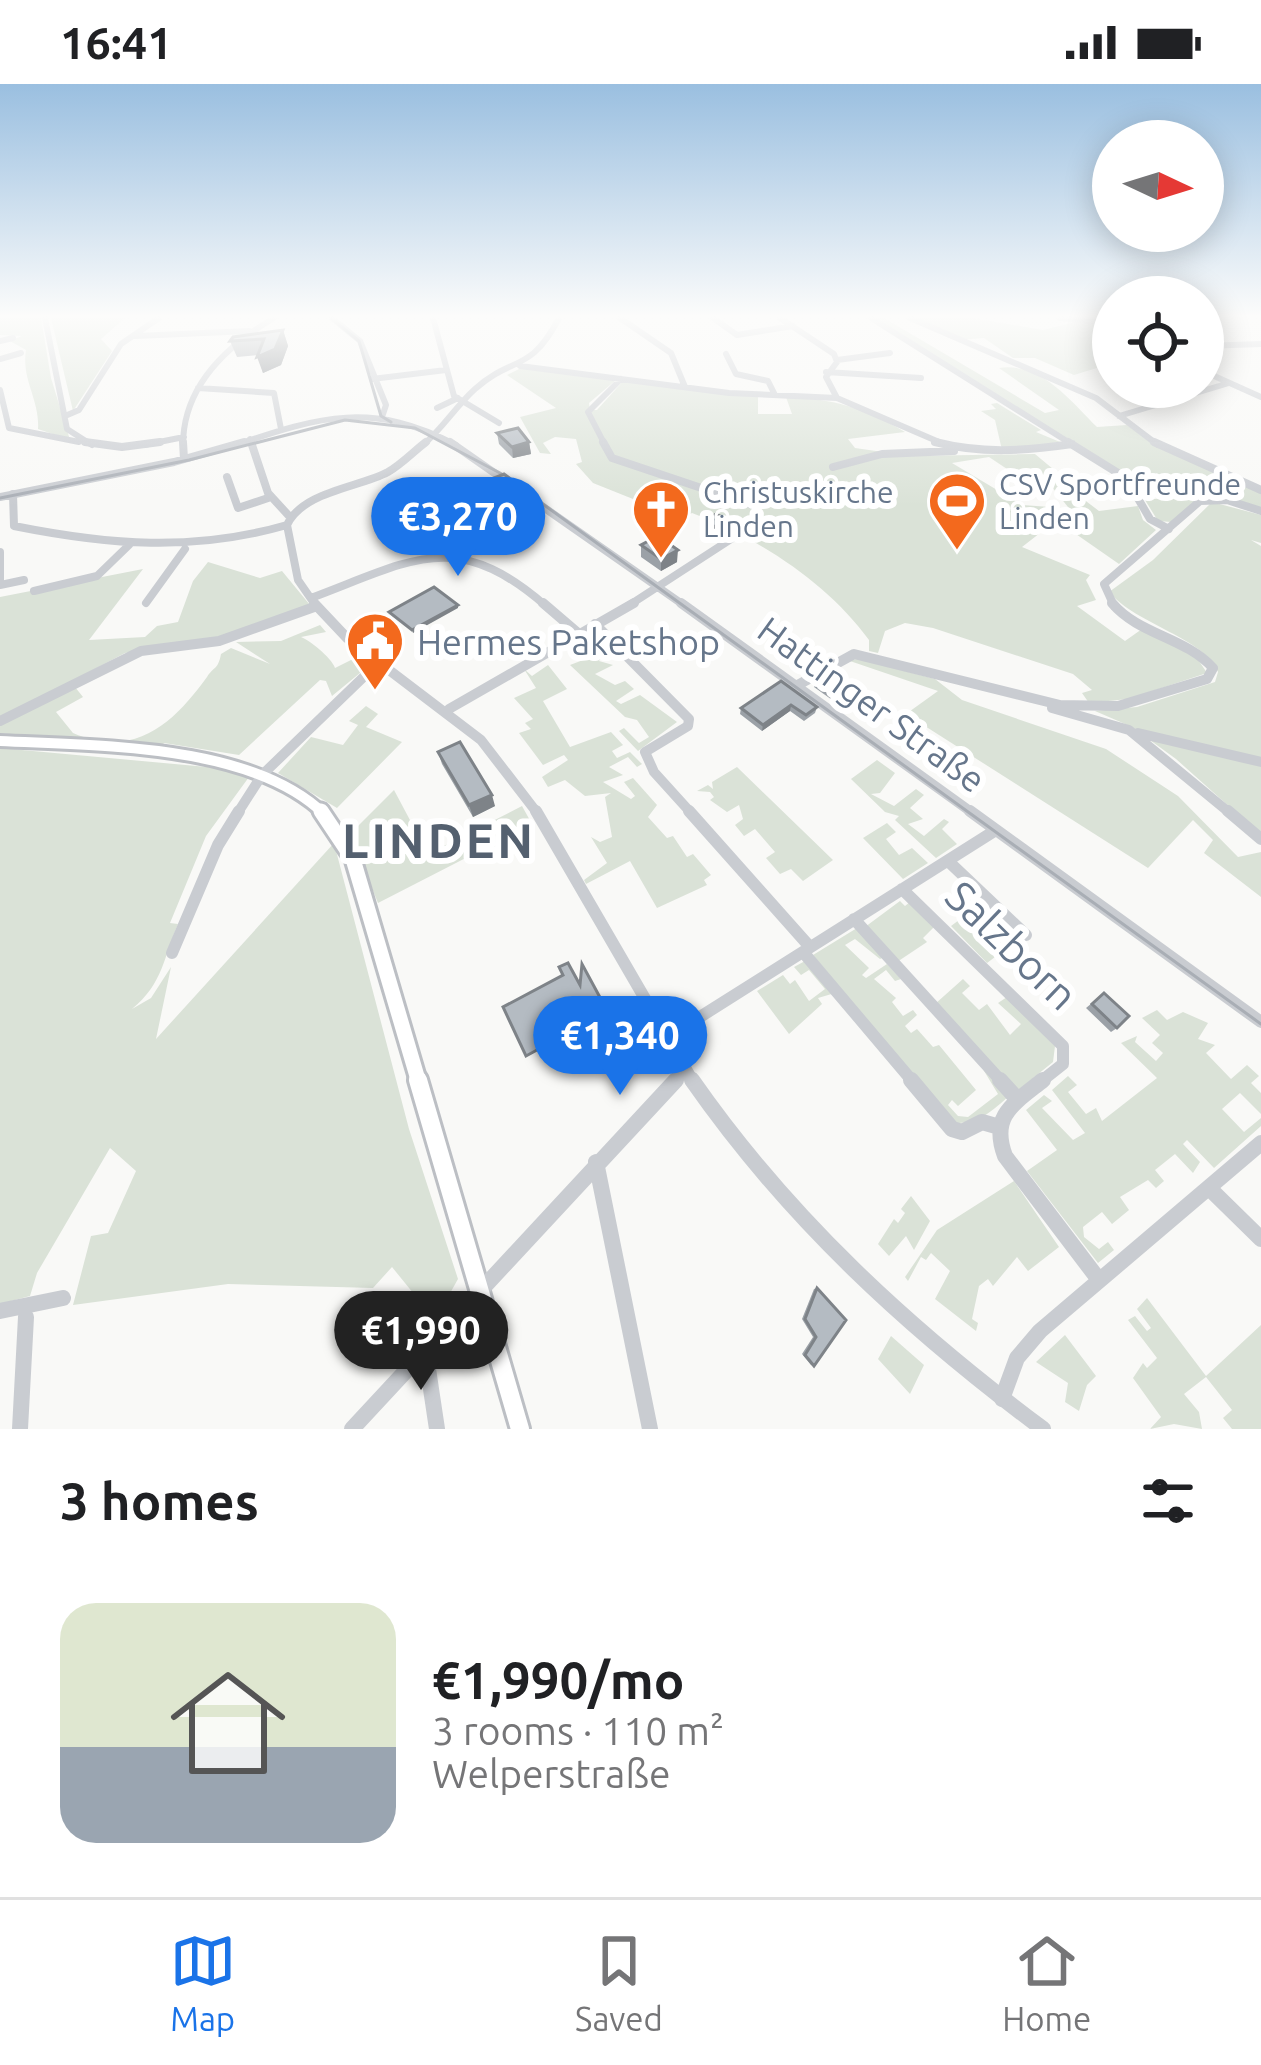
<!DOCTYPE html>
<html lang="en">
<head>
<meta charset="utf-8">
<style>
  :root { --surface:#fff; --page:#f6f6f6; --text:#202124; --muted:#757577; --line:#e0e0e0; --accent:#1a73e8 }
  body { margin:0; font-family:Ubuntu,sans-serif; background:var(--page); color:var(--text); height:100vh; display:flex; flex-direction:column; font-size:45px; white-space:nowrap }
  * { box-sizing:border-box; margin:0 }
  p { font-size:39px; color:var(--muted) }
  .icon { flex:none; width:66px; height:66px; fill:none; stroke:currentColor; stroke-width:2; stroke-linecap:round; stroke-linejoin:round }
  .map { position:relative; height:1345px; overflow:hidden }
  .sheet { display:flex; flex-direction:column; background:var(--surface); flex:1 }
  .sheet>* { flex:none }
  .needle { width:78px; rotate:94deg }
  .tools { position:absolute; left:1092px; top:36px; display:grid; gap:24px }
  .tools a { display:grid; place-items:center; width:132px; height:132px; border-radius:50%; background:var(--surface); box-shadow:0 6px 30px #0003; font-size:60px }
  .price { position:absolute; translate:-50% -102px; padding:0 27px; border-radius:42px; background:var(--accent); color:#fff; font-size:39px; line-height:78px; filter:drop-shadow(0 3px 6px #0008) }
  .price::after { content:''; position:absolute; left:50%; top:72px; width:36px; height:27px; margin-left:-18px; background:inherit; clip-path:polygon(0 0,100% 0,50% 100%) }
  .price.on { background:#222; color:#fff }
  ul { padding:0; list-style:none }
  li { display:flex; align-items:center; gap:36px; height:300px; padding:0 60px }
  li+li { border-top:3px solid var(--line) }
  li span { display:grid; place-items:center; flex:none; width:336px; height:240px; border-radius:36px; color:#555 }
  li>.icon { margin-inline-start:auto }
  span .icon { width:144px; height:144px; fill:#fffc; stroke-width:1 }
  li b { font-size:51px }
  h2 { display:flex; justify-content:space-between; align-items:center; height:144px; padding:0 60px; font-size:51px }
  .status { display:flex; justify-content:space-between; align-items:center; height:84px; padding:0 60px; background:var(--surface); direction:ltr }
  .status svg { height:33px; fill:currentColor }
  .tabs { display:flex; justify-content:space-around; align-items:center; height:168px; border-top:3px solid var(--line); background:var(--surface); font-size:33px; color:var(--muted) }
  .tabs a { display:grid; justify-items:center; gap:6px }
  .tabs .on { color:var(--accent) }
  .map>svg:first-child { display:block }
  .green { fill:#dae2d7 }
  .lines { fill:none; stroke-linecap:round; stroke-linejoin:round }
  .major-far2-casing { stroke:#bcbfc4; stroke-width:16 }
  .major-far1-casing { stroke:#bcbfc4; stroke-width:21 }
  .major-casing { stroke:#bcbfc4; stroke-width:24 }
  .minor-far4 { stroke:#c9ccd1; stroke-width:6 }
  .minor-far3 { stroke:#c9ccd1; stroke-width:8 }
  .minor-far2 { stroke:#c9ccd1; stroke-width:10 }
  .minor-far1 { stroke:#c9ccd1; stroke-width:12 }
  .minor { stroke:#c9ccd1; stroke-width:16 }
  .major-far2 { stroke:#fff; stroke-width:10 }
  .major-far1 { stroke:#fff; stroke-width:15 }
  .major { stroke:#fff; stroke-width:18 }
  .tram { stroke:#a9aeb5; stroke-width:3 }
  .wall { fill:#9ba1a7 }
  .shaded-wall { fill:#7e8388 }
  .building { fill:#b4bbc2; stroke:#7e8388; stroke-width:3 }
  .labels { text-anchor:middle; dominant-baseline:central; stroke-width:12; stroke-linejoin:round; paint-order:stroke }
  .far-poi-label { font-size:30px; fill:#66768b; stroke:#fff; text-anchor:start }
  .poi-label { font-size:36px; fill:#66768b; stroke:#fff; text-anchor:start }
  .street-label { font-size:36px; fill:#66768b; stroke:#fff }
  .near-street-label { font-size:42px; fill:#66768b; stroke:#fff }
  .district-label { font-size:48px; font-weight:bold; letter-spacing:3px; fill:#54606f; stroke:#fff }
</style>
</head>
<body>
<div class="status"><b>16:41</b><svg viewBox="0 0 49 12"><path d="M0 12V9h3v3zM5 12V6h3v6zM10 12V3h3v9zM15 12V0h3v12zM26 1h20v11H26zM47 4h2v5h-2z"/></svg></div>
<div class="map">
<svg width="1261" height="1345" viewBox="0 0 1261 1345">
  <rect width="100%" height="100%" fill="#f9f9f7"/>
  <path class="green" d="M0 234H41L51 294 70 356 38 345C40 316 21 295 26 266L10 257 22 252 0 251Z
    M51 234H125L101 255 112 267 73 327Z
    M873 234H884L1045 329 1059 326 999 284C1041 278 1070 316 1097 343L1127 341 1156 362 1261 407V425L1203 413 1171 438 1158 437 1145 416 1212 409 1142 408 1127 392Z
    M912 234H973L1043 246 1071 239 1113 242V279L1074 291 1035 274H1013L984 254 960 256Z
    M521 284 616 296 589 319 590 326H597L624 296 758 312V330H792L786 313C833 315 864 323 905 348L848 355 855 364 911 372 1035 370 1071 400 1119 393 1117 400 1074 408 1099 427 1138 422 1143 436 1156 446 1119 480 1073 448 1084 443 1052 403 1016 391 989 373 952 379 1022 421 1050 423 1075 438 1040 449 1022 463 1090 491 1086 496 1096 516 1077 522 1125 557 1142 545 1193 568 1207 589 1128 615 1089 619 1082 609 1092 606 1073 590 933 544 905 539 885 547 878 569 869 567V556C828 499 757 453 692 429L674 439 635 425 643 419 593 399 576 380 582 378 576 355 555 353 543 359 551 370 540 369 520 333 556 324 507 291Z
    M997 319 1041 346 1036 348 1060 358 1002 366 995 336 981 327 996 325 991 320Z
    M1212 418 1261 431V459L1251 456 1261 462V751L1176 675 1132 643 1095 627 1137 623 1215 598 1218 588C1205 554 1137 541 1109 508L1153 476Z
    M208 478 260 494 282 487 310 521 224 553 125 569 0 635V513L143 485 89 556 145 553 157 542 178 538 193 497Z
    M320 541 326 548 301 553C309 556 331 573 335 584L357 573 366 584 332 612 326 597 320 596 239 671 164 659 158 666 0 649V640L75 603 83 613 56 628 73 649C138 677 177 634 207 593 214 582 218 586 221 570L231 564 270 580 236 558 281 557Z
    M604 568 599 577 613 581 595 590 615 601 625 597 634 605 616 617 621 620 640 611 677 638 638 667 619 647 624 644 639 659 649 653 637 636 625 633 570 581Z
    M859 575 935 595 962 616 1106 665 1178 712 1238 773 1261 768V813L1204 769 1213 756 1193 736 1148 784 906 630 938 607 847 576Z
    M548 581 567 605 543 617 570 663 611 648 623 661 612 667 617 674 630 668 642 680 637 683 628 673 609 683 623 691 603 698 631 715 635 712 624 698 633 694 657 721 648 733 667 754 673 752 687 773 693 770 711 791 704 796 707 801 657 824 630 777 586 800 584 796 607 779 591 753 600 758 612 753 605 713 611 709 585 712 565 696 548 703 542 693 568 676 564 671 543 681 519 649 531 645 525 639 533 635 514 614 536 604 524 585 532 592Z
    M366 622 378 630 366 643 402 658 337 724 278 689 311 653 343 661 358 641 349 637Z
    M0 664 229 685 249 693 206 752 170 839 178 840C164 872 163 900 132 925L151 914 171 883 156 955 334 759 409 1045 458 1195 435 1236 392 1183 373 1204 228 1200 73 1221 91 1152 108 1149 136 1087 110 1064 37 1189 30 1212 0 1220Z
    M877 676 895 689 880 709 871 710 894 722 916 705 924 711 910 724 923 735 908 740 924 752 944 735 949 738 942 745 957 760 936 774 895 736 899 732 885 728 851 695Z
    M737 683 833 776 803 797 791 785 780 790 766 774 775 768 755 745 744 752 735 741 743 735 739 721 727 728 710 716 714 713 710 708 697 707 708 701 713 705 712 698Z
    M394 706 428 770 522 722 532 740 378 819 350 750Z
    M887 739 896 748 886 755 899 771 912 764 928 779 903 795 863 754Z
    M900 817 905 822 910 818 935 842 923 854 927 858 897 878 865 843Z
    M993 823 1023 852 987 879 951 842 975 824 983 831Z
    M857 844 884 873 880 875 855 855 845 861 869 884 862 891 866 894 887 880 901 895 895 897 886 886 874 895 896 914 892 918 903 932 913 926 917 931 905 942 911 949 917 945 933 963 939 961 976 1006 958 1022 952 1016 948 1021 958 1032 968 1033 998 1010 975 972 1010 1011C991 1028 979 1040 952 1039L813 871Z
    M805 877 835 909 818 914 822 920 789 950 757 907 783 891 790 900 795 896 809 917 825 905 809 886 801 891 794 883Z
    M963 895 970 902 962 909 979 926 987 920 1010 951 1021 940 998 919 1007 913 1055 962 1053 978 1016 1008 935 920Z
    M1157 926 1167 936 1183 928 1208 939 1198 955 1215 961 1206 969 1231 995 1247 981 1259 992 1251 999 1261 1009V1030L1240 1009 1222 1025 1244 1048 1261 1034V1042L1214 1084 1187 1056 1183 1060 1200 1078 1193 1089 1175 1070 1155 1086 1164 1097 1156 1104 1148 1096 1120 1113 1129 1126 1112 1140 1102 1128 1083 1143 1084 1153 1099 1165 1108 1158 1114 1166 1098 1179 1027 1087 1057 1066 1026 1026 1044 1011 1052 1017 1042 1024 1073 1056 1085 1049 1052 1006 1068 992 1077 1001 1068 1008 1086 1030 1096 1024 1102 1037 1157 994 1121 959 1137 952 1135 958 1156 977 1163 969 1152 959 1160 951 1142 934Z
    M1014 1097 1059 1163 1028 1187 1017 1173 993 1202 988 1195 979 1202 972 1235 978 1239 976 1247 935 1215 950 1187 931 1169 926 1176 921 1173 908 1197 905 1193 937 1146Z
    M911 1112 930 1137 914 1166 906 1152 889 1172 878 1160 894 1135 898 1139 905 1129 901 1125Z
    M1147 1214 1206 1292 1261 1241V1345H1232L1223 1334 1232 1326 1206 1293 1184 1310 1199 1328 1202 1345 1174 1340 1150 1345 1161 1333 1133 1294 1143 1279 1147 1284 1157 1274 1128 1236 1135 1232 1147 1247 1151 1244 1137 1225Z
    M1065 1251 1096 1292 1087 1301 1079 1327 1065 1318 1068 1299 1036 1278Z
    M891 1252 924 1281 910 1310 878 1275Z"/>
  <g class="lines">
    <g class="major-far2-casing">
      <path id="major-far2" d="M0 657C96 662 251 659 324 730"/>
    </g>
    <g class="major-far1-casing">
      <path id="major-far1" d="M321 727 353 775 419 999"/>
    </g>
    <g class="major-casing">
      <path id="major" d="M418 996 520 1345"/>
    </g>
    <path class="minor-far4" d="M45 234 67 345 92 361
      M332 234 360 257 386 321 382 333
      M433 234 454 312 499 339
      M620 234 671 269 685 303
      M713 234 737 251 793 242
      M780 234 834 270 837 278 826 293 837 314
      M871 234 1073 361
      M910 234 1096 314 1158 361
      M1060 234 1113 240
      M136 252 249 247
      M0 257 13 254
      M1203 262 1261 260
      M726 270 736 290 768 297 775 311
      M0 275 21 269
      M837 276 890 269
      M520 282 729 309 837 314 946 361
      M1203 287 1261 313
      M826 288 921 294
      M372 295 446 286
      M198 304 274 309 281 345
      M0 306 9 344 79 358
      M437 324 458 314
      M65 332 79 326 121 260 159 234
      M1119 332 1229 299
      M250 355 252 361
      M144 361 184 353
      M183 361C183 302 228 261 274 234
      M236 361C320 332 373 317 456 361
      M423 361C443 344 456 322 475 305 513 271 530 290 559 234
      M605 361 588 328 621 295"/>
    <path class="minor-far3" d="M85 358 122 363 160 358
      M183 358 184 375
      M251 358 268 409 290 433
      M450 358 685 522
      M603 358 612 374 755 422
      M935 358C982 370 1024 367 1072 360
      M1068 358 1126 394 1150 435 1169 445
      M1154 358 1261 406
      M833 383 882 370 954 367
      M227 393 238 424 271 413
      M13 410 14 442C109 461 193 468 287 441 303 407 358 404 388 388 402 380 414 367 426 358
      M0 413 174 378 244 358
      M287 441 298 496 316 522
      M0 468V501L24 496
      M34 507 97 492 129 461
      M311 514C413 476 455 443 546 522
      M146 519 185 465
      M628 522 745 446
      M1114 522 1104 500 1200 417 1227 416 1261 427"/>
    <path class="minor-far2" d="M314 519 347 554 481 656 538 730
      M543 519 578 549
      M681 519 974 730
      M595 540 689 635 688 642 645 668 654 688 692 730
      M796 602 854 570 1060 621 1118 622 1207 595 1213 584C1185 553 1139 551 1112 519
      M1052 624 1129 646 1231 730
      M449 625 634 519
      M0 637 141 567 219 557 317 522
      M1138 649 1261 678
      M237 730 262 691 377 580"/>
    <path class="minor-far1" d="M536 727 694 999
      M689 727 810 863
      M970 727 1261 938
      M1228 727 1261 755
      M948 777 1026 851
      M902 805 1063 962V980L1039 999
      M854 835 1003 999
      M803 868 914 999
      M172 869 218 761 239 727
      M665 955 996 746
      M673 999 685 987"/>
    <path class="minor" d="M692 996C789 1135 908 1244 1043 1345
      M911 996 952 1045 962 1048 982 1038 996 1042
      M1000 996 1018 1016
      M1043 996C1013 1020 990 1032 1005 1072L1099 1196
      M596 1078 650 1345
      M1209 1104 1261 1155
      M0 1227 63 1214
      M425 1265 437 1345
      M1002 1315 1017 1274 1040 1247 1261 1059
      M20 1345 26 1233
      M352 1345 676 996"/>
    <use href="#major-far2" class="major-far2"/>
    <use href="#major-far1" class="major-far1"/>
    <use href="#major" class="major"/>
    <path class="tram" d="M331 234 359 257 381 332 391 338
      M0 414 189 376 345 336 415 344 500 389 1261 940"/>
  </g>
  <path class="wall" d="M283 246 288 262 281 281 263 289 258 271 237 273 230 257Z
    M497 349 529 358 531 370 513 374 499 360Z
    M484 398 515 413 494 422 487 416Z
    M705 437 729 446 718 454 704 446Z
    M641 461 677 478 661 487 641 473Z
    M781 597 817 623 815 629 804 637 790 627 762 647 740 630 741 624Z
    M816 597 856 613 842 623 814 603Z
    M438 668 495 722 473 733 442 680Z
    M1104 909 1117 944 1111 948 1086 924Z
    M817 1204 814 1282 811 1281 802 1270 813 1253 802 1235 814 1205Z"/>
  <path class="shaded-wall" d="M283 246 288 262 281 281 263 289 257 273Z
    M529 358 531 370 513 374 512 363Z
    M512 396 515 413 494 422 491 404Z
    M730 437 729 446 718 454 719 445Z
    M678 466 677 478 661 487V475Z
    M458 521V524L413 549 412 546Z
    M859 607 856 613 842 623 844 617Z
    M791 621 790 627 762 647 763 641Z
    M492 711 495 722 473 733 469 721Z
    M603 919V921L556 947 555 946Z"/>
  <path class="building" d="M283 246 275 265 257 273 264 255 230 257 233 253Z
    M518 344 529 358 512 363 497 349Z
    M504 390 512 396 491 404 484 398Z
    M716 430 730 437 719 445 705 437Z
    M658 452 678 466 661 475 641 461Z
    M434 503 458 521 412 546 389 528Z
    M832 588 859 607 844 617 816 597Z
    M781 597 817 623 806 631 791 621 763 641 741 624Z
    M460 658 492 711 469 721 438 668Z
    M568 879 580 901 582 880 603 919 555 946 559 954 526 972 503 923 563 891 559 883Z
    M1104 909 1129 932 1117 944 1092 920Z
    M817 1204 846 1236 814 1282 805 1271 816 1253 805 1235Z"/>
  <linearGradient id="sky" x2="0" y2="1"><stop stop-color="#9abfe0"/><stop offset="0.55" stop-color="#fcfcfb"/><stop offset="1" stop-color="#fcfcfb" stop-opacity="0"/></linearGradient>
  <rect width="1261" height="422" fill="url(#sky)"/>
  <defs>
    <g id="stadium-pin" transform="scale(3)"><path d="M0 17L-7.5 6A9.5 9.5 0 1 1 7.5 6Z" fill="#f3691d" stroke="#fff"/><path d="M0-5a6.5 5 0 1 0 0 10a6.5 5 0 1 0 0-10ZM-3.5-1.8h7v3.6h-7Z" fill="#fff"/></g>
    <g id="church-pin" transform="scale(3)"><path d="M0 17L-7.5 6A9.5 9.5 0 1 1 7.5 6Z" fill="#f3691d" stroke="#fff"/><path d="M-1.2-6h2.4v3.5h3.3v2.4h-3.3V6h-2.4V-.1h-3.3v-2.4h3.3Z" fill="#fff"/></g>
    <g id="civic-pin" transform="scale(3)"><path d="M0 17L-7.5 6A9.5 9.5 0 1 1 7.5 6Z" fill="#f3691d" stroke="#fff"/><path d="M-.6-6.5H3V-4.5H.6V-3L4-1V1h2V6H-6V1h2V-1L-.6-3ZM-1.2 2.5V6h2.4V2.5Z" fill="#fff"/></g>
  </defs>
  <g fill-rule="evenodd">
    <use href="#stadium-pin" x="957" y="417"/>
    <use href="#church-pin" x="661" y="425"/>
    <use href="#civic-pin" x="375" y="557"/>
  </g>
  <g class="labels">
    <g class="far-poi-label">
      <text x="999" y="400">CSV Sportfreunde<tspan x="999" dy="34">Linden</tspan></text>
      <text x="703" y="408">Christuskirche<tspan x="703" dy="34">Linden</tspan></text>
    </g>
    <g class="poi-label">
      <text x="417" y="557">Hermes Paketshop</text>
    </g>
    <g class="street-label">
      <text transform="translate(872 620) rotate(36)">Hattinger Straße</text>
    </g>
    <g class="near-street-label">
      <text transform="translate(1012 861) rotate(44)">Salzborn</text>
    </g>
    <g class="district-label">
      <text x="439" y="756">LINDEN</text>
    </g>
  </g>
</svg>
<div class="tools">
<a><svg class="needle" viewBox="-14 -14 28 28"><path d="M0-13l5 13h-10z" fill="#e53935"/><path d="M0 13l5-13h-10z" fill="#757577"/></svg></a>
<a><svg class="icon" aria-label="locate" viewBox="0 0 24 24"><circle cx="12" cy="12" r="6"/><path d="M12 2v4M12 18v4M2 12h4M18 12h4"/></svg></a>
</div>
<b class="price" style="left:458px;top:495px">€3,270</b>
<b class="price" style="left:620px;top:1014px">€1,340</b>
<b class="price on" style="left:421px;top:1309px">€1,990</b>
</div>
<section class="sheet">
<h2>3 homes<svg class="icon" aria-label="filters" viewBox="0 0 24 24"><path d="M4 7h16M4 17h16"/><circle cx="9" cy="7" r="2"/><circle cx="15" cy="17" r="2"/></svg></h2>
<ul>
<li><span style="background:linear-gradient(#dfe7d0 60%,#9aa5b1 0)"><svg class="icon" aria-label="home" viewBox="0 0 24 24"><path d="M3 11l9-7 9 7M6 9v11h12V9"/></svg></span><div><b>€1,990/mo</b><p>3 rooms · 110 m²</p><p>Welperstraße</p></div></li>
</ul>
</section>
<nav class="tabs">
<a class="on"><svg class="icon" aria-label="map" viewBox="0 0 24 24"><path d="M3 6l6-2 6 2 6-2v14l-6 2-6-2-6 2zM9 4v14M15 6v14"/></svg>Map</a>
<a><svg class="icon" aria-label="saved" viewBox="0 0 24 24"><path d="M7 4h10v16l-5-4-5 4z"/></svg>Saved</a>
<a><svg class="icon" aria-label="home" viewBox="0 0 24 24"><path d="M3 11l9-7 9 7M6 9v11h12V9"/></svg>Home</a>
</nav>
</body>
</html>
